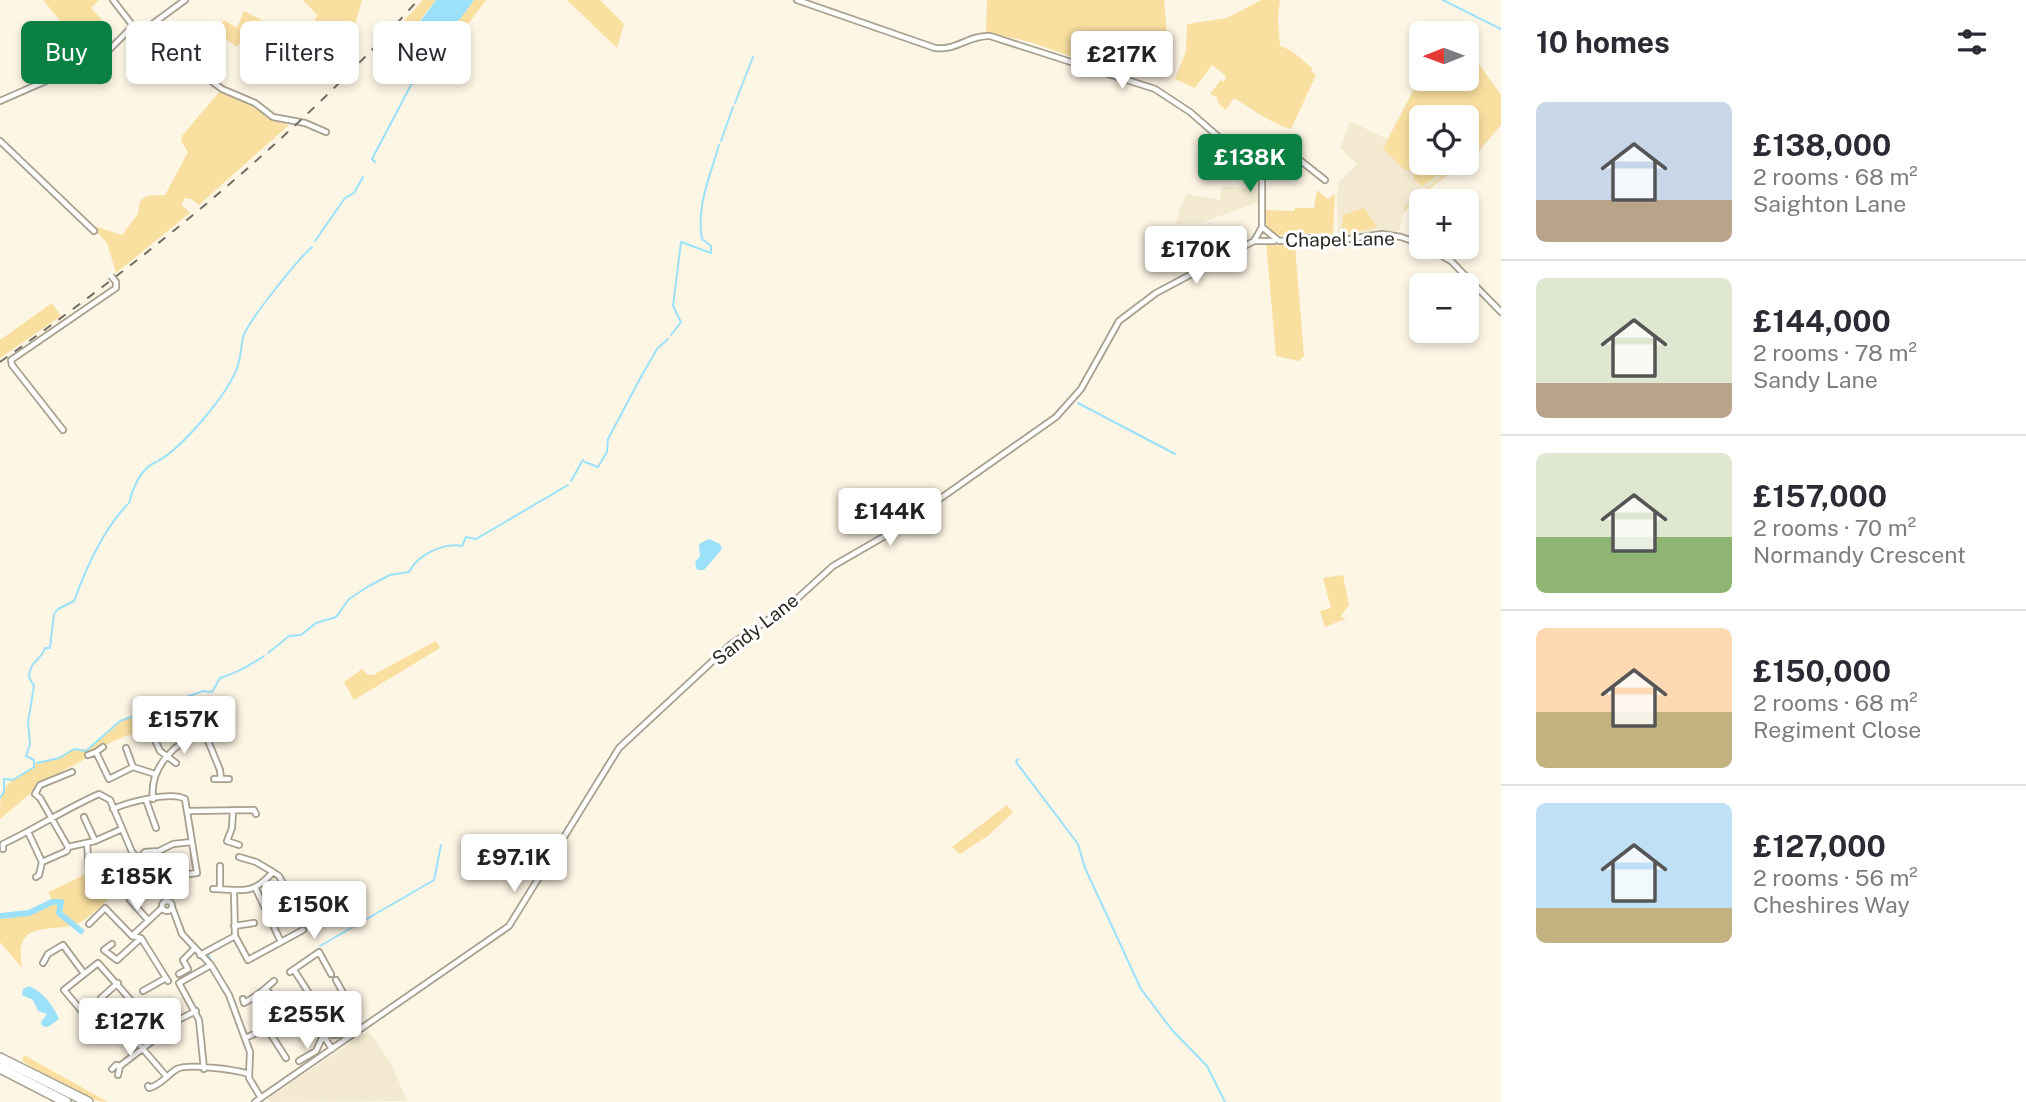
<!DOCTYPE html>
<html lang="en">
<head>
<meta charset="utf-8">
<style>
  :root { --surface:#fff; --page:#f2f2f3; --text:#2b2b33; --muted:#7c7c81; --line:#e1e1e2; --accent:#0b8043 }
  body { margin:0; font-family:"Public Sans",sans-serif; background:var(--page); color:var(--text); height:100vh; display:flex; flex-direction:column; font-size:26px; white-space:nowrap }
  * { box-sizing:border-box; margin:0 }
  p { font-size:23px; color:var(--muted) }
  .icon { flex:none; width:38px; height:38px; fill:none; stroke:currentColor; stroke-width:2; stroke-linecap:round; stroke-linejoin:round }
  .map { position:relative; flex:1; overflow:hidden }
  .details { display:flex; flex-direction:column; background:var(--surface); width:525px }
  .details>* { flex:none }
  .top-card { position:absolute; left:21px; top:21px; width:665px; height:63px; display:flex; gap:14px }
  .needle { width:46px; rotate:269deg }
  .tools { position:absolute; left:1409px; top:21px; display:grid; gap:14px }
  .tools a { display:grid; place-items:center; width:70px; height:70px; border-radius:10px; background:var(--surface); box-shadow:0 4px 10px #0003; font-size:35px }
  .price { position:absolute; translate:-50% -60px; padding:0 16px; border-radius:7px; background:#fff; color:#222; font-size:23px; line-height:46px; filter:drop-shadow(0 2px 4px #0008) }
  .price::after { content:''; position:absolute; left:50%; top:42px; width:21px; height:16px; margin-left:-10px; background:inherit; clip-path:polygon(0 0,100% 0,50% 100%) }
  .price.current { background:var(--accent); color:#fff }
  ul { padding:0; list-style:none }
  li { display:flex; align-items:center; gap:21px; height:175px; padding:0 35px }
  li+li { border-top:2px solid var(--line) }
  li span { display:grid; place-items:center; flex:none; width:196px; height:140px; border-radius:10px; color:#555 }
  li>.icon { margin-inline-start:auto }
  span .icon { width:84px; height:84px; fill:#fffc; stroke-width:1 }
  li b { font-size:30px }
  h2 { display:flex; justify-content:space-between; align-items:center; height:84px; padding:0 35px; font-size:30px }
  .tag { padding:0 24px; border-radius:10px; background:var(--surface); box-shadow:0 4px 10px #0003; font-size:24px; line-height:63px }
  .tag.current { background:var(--accent); color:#fff }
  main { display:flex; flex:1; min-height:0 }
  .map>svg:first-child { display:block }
  .built { fill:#f4ead1; fill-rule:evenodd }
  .green { fill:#f9dfa0; fill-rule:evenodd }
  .water { fill:#9be1f9 }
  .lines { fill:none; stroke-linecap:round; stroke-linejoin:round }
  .stream { stroke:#9be1f9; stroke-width:2 }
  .river { stroke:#9be1f9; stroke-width:6 }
  .minor-casing { stroke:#a6a08f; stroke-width:8 }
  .highway-casing { stroke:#a6a08f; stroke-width:12 }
  .minor { stroke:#fff; stroke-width:4.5 }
  .highway { stroke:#fff; stroke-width:9 }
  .rail { stroke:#716d63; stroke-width:2; stroke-dasharray:9 9; stroke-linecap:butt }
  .minor-bridge-casing { stroke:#a6a08f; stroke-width:8; stroke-linecap:butt }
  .minor-bridge { stroke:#fff; stroke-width:4.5 }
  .labels { text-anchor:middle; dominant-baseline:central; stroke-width:6; stroke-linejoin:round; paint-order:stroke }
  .street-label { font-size:19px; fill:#2c2923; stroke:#fff }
</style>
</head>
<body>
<main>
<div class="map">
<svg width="1501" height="1102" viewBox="0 0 1501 1102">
  <rect width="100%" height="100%" fill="#fef6e5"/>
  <path class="built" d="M1467 54 1478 63 1501 95V125L1470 164 1447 176 1412 203 1403 215 1399 231 1338 240 1337 193 1339 182 1357 164 1340 148 1350 121 1387 139 1421 76V79H1466ZM1421 117H1466V163H1421Z
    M1222 186 1260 189 1259 202 1203 222 1176 224 1179 210 1187 194 1220 200Z
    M367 1032 372 1036 392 1065 407 1101 270 1102 268 1098Z"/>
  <path class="green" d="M43 0H99L91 8 103 21 81 46Z
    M303 0H362L353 32 348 37 336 39 320 57 304 52 317 15Z
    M423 0H436L420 20 438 37 461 18 474 0H486L465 28 443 47 403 22Z
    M567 0H600L624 24 617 48Z
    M987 0H1164C1166 25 1171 46 1157 70L1126 58 1127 53 1119 50 1112 71 1030 42 986 32Z
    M1261 0H1280L1278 17 1280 46C1295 51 1301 59 1312 68L1311 71 1316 75 1291 129C1268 122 1254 110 1234 98L1226 110 1219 104 1217 97 1210 94 1221 80 1224 82 1226 76 1212 65 1195 88 1175 79 1186 51 1187 24 1227 18Z
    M244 11 263 21 258 38 253 40 244 35 237 47 226 39 219 47 211 41 224 20 237 28Z
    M1467 54 1478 63 1501 95V125L1463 167 1439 180 1403 212C1415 193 1438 184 1450 167L1422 186 1414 179V170H1405L1383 149 1421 76V79H1466ZM1421 117H1466L1467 155 1469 154 1466 163H1421Z
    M220 91 250 103 272 120 289 125 199 205 191 199 184 198 182 205 190 213 116 273 107 243 91 225 122 235 138 214 140 201 147 196 165 195 188 152 181 141 182 136Z
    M1317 190 1328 199 1335 194 1333 233 1330 237 1310 233 1296 237 1277 235 1267 227 1263 210 1295 211V208H1314Z
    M1364 208 1377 227 1342 235 1343 215Z
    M1266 242 1295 246 1304 356 1299 361 1276 356Z
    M52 303 61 316 0 358V340Z
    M1343 575 1349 605 1340 617 1347 618 1325 627 1320 611 1331 608 1323 578Z
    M436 641 440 648 354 700 344 682 362 669 368 675H373Z
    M162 706 169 710 168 717 144 724 147 731 136 736 128 735 87 753V757L83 760 37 785 31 793 0 819C0 794 1 786 23 773 29 770 32 771 35 763L59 758 74 749H90L120 721Z
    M1007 805 1013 812 989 835 960 854 952 847Z
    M129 853 138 864C122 884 105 905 84 920 59 938 12 912 22 968L0 942V916L37 911 39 907 52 902 49 892Z
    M24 1055 108 1102C83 1102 44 1074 22 1061Z"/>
  <path class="water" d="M436 0H474L461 18 438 37 419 23Z
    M709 539 720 544 722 549 704 570H697L695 562 700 556 699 544Z
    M29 986C43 992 53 1005 59 1019L48 1027 42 1026 41 1022 47 1014 38 1011 33 1000 22 995 23 989Z"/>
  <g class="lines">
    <path class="stream" d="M1443 0 1501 29
      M735 103 753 57
      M721 141 733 107
      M375 162 372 159 420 68 458 35
      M315 241 345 198 354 193 363 177
      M671 335 681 322 673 306 681 242 711 253V246L702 239C696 206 710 177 719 145
      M1078 403 1175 454
      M158 461C182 448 227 395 237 368 241 358 241 347 243 337 248 321 298 259 312 247
      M585 462 598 467 607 452 608 439 642 375 657 349 668 339
      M571 481 583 460
      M129 503C133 488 141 468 156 462
      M268 653 289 636 301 635 316 623 336 617 349 599 369 586 390 575 409 572C417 555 444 542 462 546L466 537 476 539 568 485
      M1018 759 1016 762 1078 844 1085 868 1141 989 1172 1030 1207 1066 1225 1102
      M37 763 59 758 74 749 86 751 120 721 203 691 212 692 220 678C234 674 252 664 264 656
      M0 798 4 792V779L13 780 34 767V760L26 756 30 744 28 722 34 686 29 677C30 660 41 661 45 648H50L54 614 58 609 74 601C86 568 102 531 127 505
      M320 946 434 880 441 845
      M207 953 221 978"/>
    <path class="river" d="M0 916 29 913 52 902H61L59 913 81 931"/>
    <g class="minor-casing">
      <path id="minor" d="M113 0 133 26
        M797 0 935 48C956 51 969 35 990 36L1155 89 1190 112 1229 146 1262 166V227
        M133 26 175 39 206 77 222 89 255 103 273 117 305 123 326 132
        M147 28 185 0
        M0 101 103 56 133 26
        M0 141 94 231
        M1259 162 1301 161 1325 180
        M1262 227 1279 241 1312 238 1336 241 1382 234 1401 237 1421 244
        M1255 241H1274
        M1426 247 1451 261 1501 312
        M63 430 12 365 11 360 116 288V282
        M180 707 175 709 187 737
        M155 740 160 751 176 763
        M126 748 133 767
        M96 752 103 747
        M88 755 96 752 109 779 133 767 155 774
        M72 772 40 785 35 794 40 798 68 847 95 841 122 829
        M214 779H229
        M153 799C149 766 176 742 204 731L220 770 221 779
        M146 800 156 828
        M113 809C128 802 172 791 185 799L197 873 174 876 164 880 166 885
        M233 810 232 828 227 841 239 845
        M189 811 254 810 256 814
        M84 817 95 841
        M28 832 42 862
        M87 843 89 871 111 861
        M3 849V844C37 828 65 809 99 794L110 800 132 852 152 874 167 901
        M138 859 145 852 159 851 173 844 192 842
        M220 866V889
        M273 872 279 876 287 891
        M36 877 39 875 42 862 67 851 68 847
        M213 889C241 889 251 897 273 872L256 862 239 857
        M120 892 144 865
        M234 892 235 936 248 960 281 942 255 887
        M130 900 148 920
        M162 906a5 5 0 1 1 10 0a5 5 0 1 1-10 0Z
        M172 907 182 934 211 965 229 995 250 1052 249 1078 261 1098
        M271 922 296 909
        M89 924 105 908 132 936 141 938 166 978
        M234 926 254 923
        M132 936 162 908
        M281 942 303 930
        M112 944 104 950 117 960 140 939
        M200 955 235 936
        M43 963 48 954 63 945 83 972
        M294 970 312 998 315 1023 332 1049
        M290 972 319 952 331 974
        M179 974 188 969 183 960 194 949
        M336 980 347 1000
        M267 990 289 1019
        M143 991 166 978 168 981
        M101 998 118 983
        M243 999 244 1003C256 997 264 990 274 981
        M168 1006 176 1021 196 1011
        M314 1009H325L346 997
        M160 1016 171 1011
        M119 1021 167 1077
        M268 1030 286 1058
        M245 1038 289 1019 313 1017
        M97 1039 133 1009 135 1005 98 963 64 990 102 1035
        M299 1061 316 1051 323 1036 341 1034 358 1023
        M120 1066 160 1035
        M112 1069 116 1065 120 1066 118 1075
        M204 1069 199 1020 179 983 211 965
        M148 1086 149 1088C161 1085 167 1075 177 1069 187 1063 237 1070 249 1074
        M255 1102 509 926 619 748 731 644 788 607 833 566 897 529 1056 417 1081 389 1119 321 1156 293 1254 241 1262 227"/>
    </g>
    <g class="highway-casing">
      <path id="highway" d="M0 1058 88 1102
        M0 1068 66 1102"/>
    </g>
    <use href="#minor" class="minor"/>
    <use href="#highway" class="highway"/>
    <path class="rail" d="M0 362C151 255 295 138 418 0"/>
    <g class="minor-bridge-casing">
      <path id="minor-bridge" d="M111 276 116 282"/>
    </g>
    <use href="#minor-bridge" class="minor-bridge"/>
  </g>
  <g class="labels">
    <g class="street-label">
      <text transform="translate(1340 239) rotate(-1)">Chapel Lane</text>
      <text transform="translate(755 629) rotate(-38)">Sandy Lane</text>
    </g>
  </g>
</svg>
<div class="tools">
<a><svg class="needle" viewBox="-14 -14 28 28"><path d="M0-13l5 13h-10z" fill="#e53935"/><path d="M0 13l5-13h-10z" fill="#7c7c81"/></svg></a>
<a><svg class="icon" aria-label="locate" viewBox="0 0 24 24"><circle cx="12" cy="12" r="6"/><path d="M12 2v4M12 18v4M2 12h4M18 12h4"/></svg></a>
<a>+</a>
<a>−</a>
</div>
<b class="price" style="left:1122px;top:91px">£217K</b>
<b class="price current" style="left:1250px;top:194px">£138K</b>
<b class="price" style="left:1196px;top:286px">£170K</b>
<b class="price" style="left:890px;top:548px">£144K</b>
<b class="price" style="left:184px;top:756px">£157K</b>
<b class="price" style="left:514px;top:894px">£97.1K</b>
<b class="price" style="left:137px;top:913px">£185K</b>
<b class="price" style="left:314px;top:941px">£150K</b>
<b class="price" style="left:307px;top:1051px">£255K</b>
<b class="price" style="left:130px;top:1058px">£127K</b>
<div class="top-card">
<a class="tag current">Buy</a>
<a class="tag">Rent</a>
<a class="tag">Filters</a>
<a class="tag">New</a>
</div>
</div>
<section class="details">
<h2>10 homes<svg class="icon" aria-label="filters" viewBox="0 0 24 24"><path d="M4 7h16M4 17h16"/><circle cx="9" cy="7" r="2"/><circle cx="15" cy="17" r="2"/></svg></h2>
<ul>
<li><span style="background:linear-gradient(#c9d6e8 70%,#b9a48a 0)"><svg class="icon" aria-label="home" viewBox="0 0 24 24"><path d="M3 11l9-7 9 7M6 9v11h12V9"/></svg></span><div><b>£138,000</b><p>2 rooms · 68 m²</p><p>Saighton Lane</p></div></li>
<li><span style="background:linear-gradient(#dfe7d0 75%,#b9a48a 0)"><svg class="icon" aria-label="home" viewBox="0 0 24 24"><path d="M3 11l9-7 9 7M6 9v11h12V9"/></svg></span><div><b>£144,000</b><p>2 rooms · 78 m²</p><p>Sandy Lane</p></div></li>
<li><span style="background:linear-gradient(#dfe7d0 60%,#8fb573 0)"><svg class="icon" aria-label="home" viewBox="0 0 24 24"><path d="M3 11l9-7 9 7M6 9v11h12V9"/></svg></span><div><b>£157,000</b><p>2 rooms · 70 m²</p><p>Normandy Crescent</p></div></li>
<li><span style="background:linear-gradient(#ffd9b3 60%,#c2b280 0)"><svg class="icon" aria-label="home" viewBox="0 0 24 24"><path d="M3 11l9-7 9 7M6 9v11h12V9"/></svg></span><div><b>£150,000</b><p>2 rooms · 68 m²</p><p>Regiment Close</p></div></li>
<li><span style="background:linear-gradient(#bfe0f5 75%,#c2b280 0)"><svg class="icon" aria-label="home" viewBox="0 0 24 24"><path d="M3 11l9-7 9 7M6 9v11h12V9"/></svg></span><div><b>£127,000</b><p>2 rooms · 56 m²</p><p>Cheshires Way</p></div></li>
</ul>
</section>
</main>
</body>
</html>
